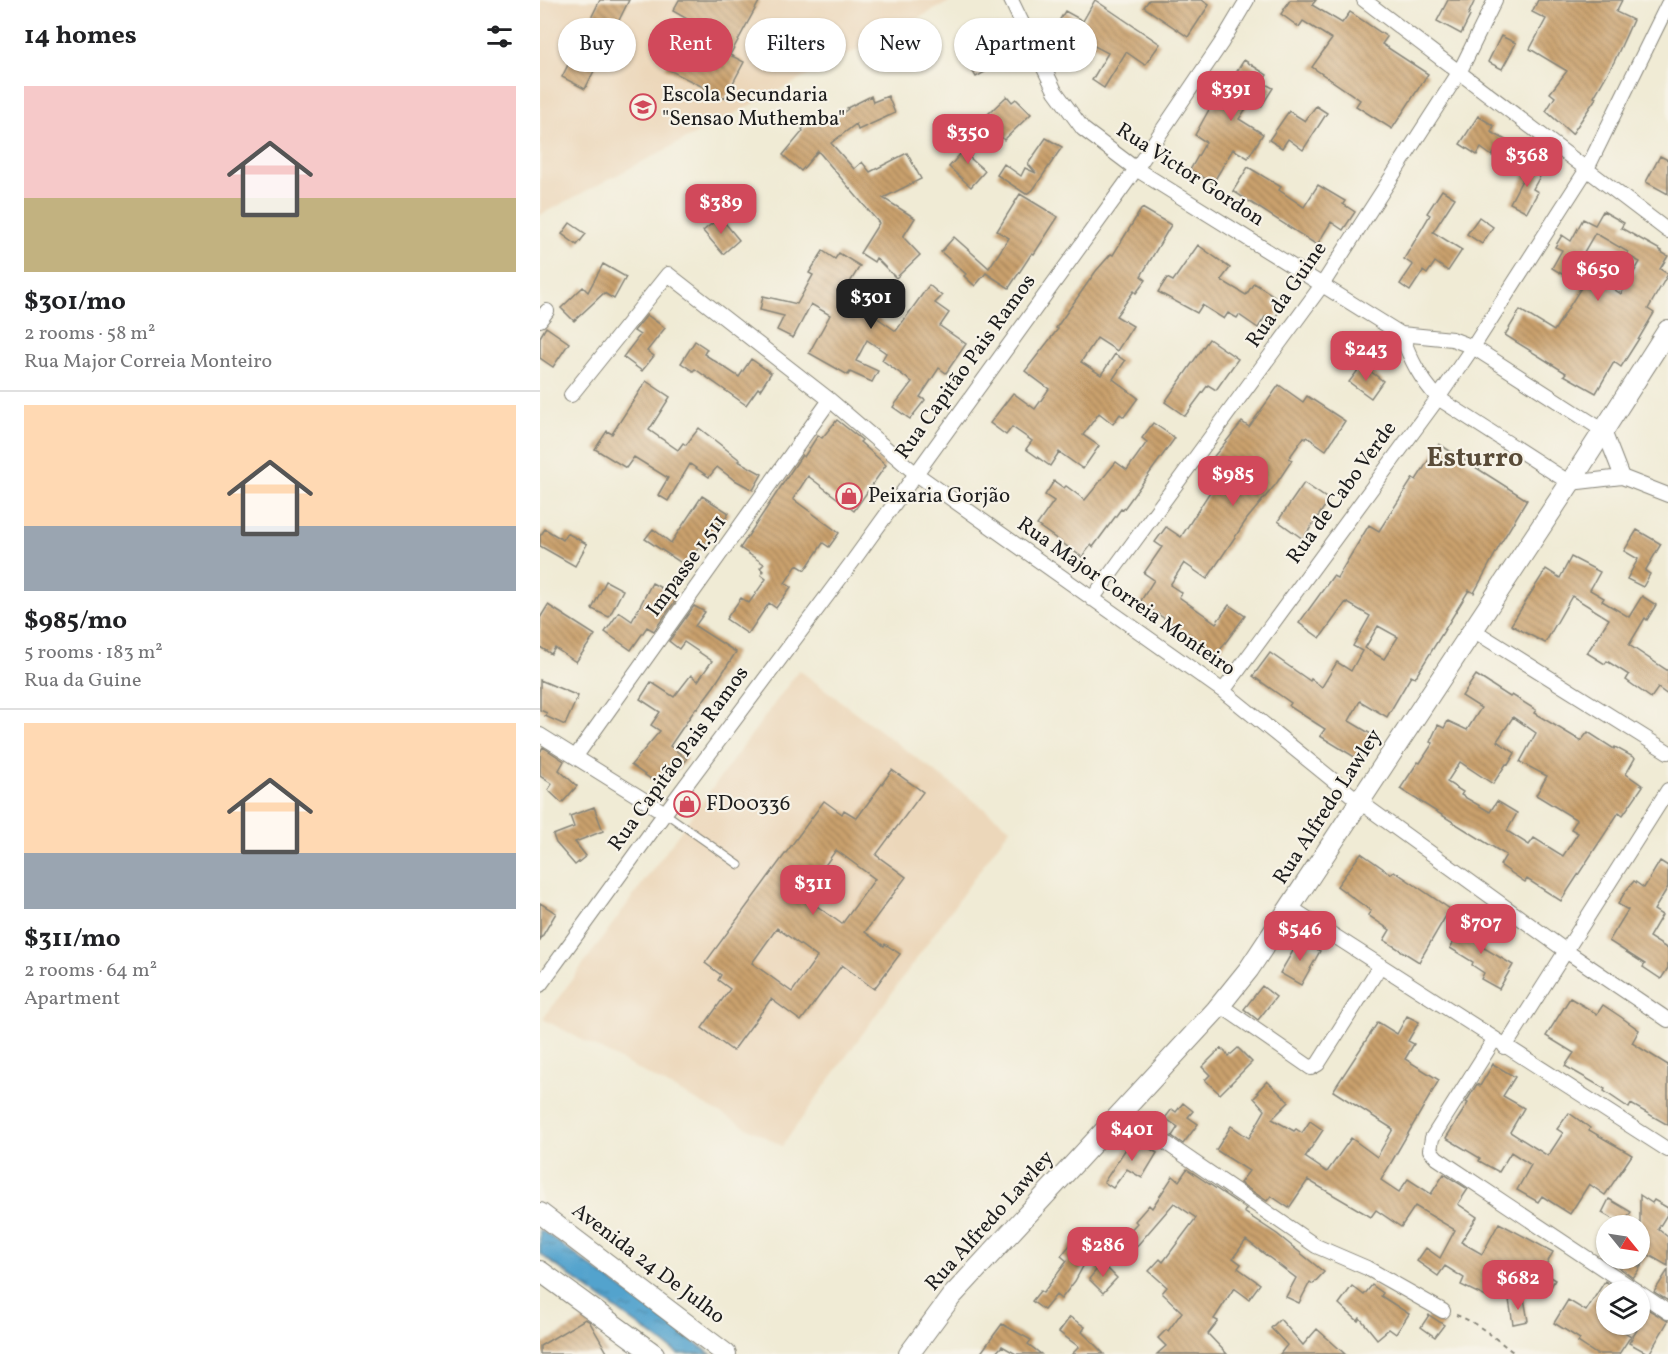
<!DOCTYPE html>
<html lang="en">
<head>
<meta charset="utf-8">
<style>
  :root { --surface:#fff; --page:#f6f6f6; --text:#202124; --muted:#757577; --line:#e0e0e0; --accent:#d1495b }
  body { margin:0; font-family:Vollkorn,serif; background:var(--page); color:var(--text); height:100vh; display:flex; flex-direction:column; font-size:22px; white-space:nowrap }
  * { box-sizing:border-box; margin:0 }
  p { font-size:20px; color:var(--muted) }
  .icon { flex:none; width:33px; height:33px; fill:none; stroke:currentColor; stroke-width:2; stroke-linecap:round; stroke-linejoin:round }
  .map { position:relative; flex:1; overflow:hidden }
  .side { display:flex; flex-direction:column; background:var(--surface); width:540px }
  .side>* { flex:none }
  .top-card { position:absolute; left:18px; top:18px; width:570px; height:54px; display:flex; gap:12px }
  .needle { width:39px; rotate:120deg }
  .fabs { position:absolute; left:1056px; top:1215px; display:grid; gap:12px }
  .fabs a { display:grid; place-items:center; width:54px; height:54px; border-radius:50%; background:var(--surface); box-shadow:0 2px 4px #0004; font-size:30px }
  .price { position:absolute; translate:-50% -51px; padding:0 14px; border-radius:12px; background:var(--accent); color:#fff; font-size:20px; line-height:39px; filter:drop-shadow(0 2px 3px #0008) }
  .price::after { content:''; position:absolute; left:50%; top:36px; width:18px; height:14px; margin-left:-9px; background:inherit; clip-path:polygon(0 0,100% 0,50% 100%) }
  .price.active { background:#222; color:#fff }
  ul { padding:0; list-style:none }
  li { display:grid; align-content:center; gap:12px; height:318px; padding:0 24px }
  li+li { border-top:2px solid var(--line) }
  li span { display:grid; place-items:center; height:186px; border-radius:0px; color:#555 }
  li>.icon { margin-inline-start:auto }
  span .icon { width:108px; height:108px; fill:#fffc; stroke-width:1 }
  li b { font-size:26px }
  h2 { display:flex; justify-content:space-between; align-items:center; height:72px; padding:0 24px; font-size:26px }
  .pill { padding:0 21px; border-radius:27px; background:var(--surface); box-shadow:0 2px 4px #0004; font-size:21px; line-height:54px }
  .pill.active { background:var(--accent); color:#fff }
  main { display:flex; flex:1; min-height:0 }
  .map>svg:first-child { display:block }
  .built { fill:#ecd7ba }
  .water { fill:url(#water-ripples); stroke:#386074; stroke-width:1.5 }
  .building { fill:url(#building-back-hatch); fill-rule:evenodd }
  .lines { fill:none; stroke-linecap:round; stroke-linejoin:round }
  .lane-casing { stroke:#868478; stroke-width:9 }
  .street-casing { stroke:#868478; stroke-width:16 }
  .secondary-casing { stroke:#868478; stroke-width:22 }
  .path { stroke:#868478; stroke-width:2; stroke-dasharray:4.5 4.5; stroke-linecap:butt }
  .lane { stroke:#fff; stroke-width:7 }
  .street { stroke:#fff; stroke-width:14 }
  .secondary { stroke:#fff; stroke-width:20 }
  .labels { text-anchor:middle; dominant-baseline:central; stroke-width:4.5; stroke-linejoin:round; paint-order:stroke }
  .poi-label { font-size:21px; fill:#1c1c1c; stroke:#f7f3e8; text-anchor:start }
  .street-label { font-size:21px; fill:#1c1c1c; stroke:#f7f3e8 }
  .district-label { font-size:27px; font-weight:bold; fill:#594b38; stroke:#f7f3e8 }
</style>
</head>
<body>
<main>
<section class="side">
<h2>14 homes<svg class="icon" aria-label="filters" viewBox="0 0 24 24"><path d="M4 7h16M4 17h16"/><circle cx="9" cy="7" r="2"/><circle cx="15" cy="17" r="2"/></svg></h2>
<ul>
<li><span style="background:linear-gradient(#f6c9c9 60%,#c2b280 0)"><svg class="icon" aria-label="home" viewBox="0 0 24 24"><path d="M3 11l9-7 9 7M6 9v11h12V9"/></svg></span><div><b>$301/mo</b><p>2 rooms · 58 m²</p><p>Rua Major Correia Monteiro</p></div></li>
<li><span style="background:linear-gradient(#ffd9b3 65%,#9aa5b1 0)"><svg class="icon" aria-label="home" viewBox="0 0 24 24"><path d="M3 11l9-7 9 7M6 9v11h12V9"/></svg></span><div><b>$985/mo</b><p>5 rooms · 183 m²</p><p>Rua da Guine</p></div></li>
<li><span style="background:linear-gradient(#ffd9b3 70%,#9aa5b1 0)"><svg class="icon" aria-label="home" viewBox="0 0 24 24"><path d="M3 11l9-7 9 7M6 9v11h12V9"/></svg></span><div><b>$311/mo</b><p>2 rooms · 64 m²</p><p>Apartment</p></div></li>
</ul>
</section>
<div class="map">
<svg width="1128" height="1354" viewBox="0 0 1128 1354">
  <defs>
    <pattern id="water-ripples" width="26" height="14" patternUnits="userSpaceOnUse" patternTransform="scale(1.5)"><rect width="26" height="14" fill="#53a3cd"/><path d="M2 4q2-2 4 0t4 0M15 11q2-2 4 0t4 0" fill="none" stroke="#4484a6"/></pattern>
    <pattern id="building-back-hatch" width="6" height="6" patternUnits="userSpaceOnUse" patternTransform="scale(1.5)"><rect width="6" height="6" fill="#caa16d"/><path d="M-1 5l2 2M0 0l6 6M5-1l2 2" fill="none" stroke="#a38259"/></pattern>
  </defs>
  <rect width="100%" height="100%" fill="#f7f3e8"/>
  <filter id="ink" filterUnits="userSpaceOnUse"><feTurbulence type="fractalNoise" baseFrequency=".0167" numOctaves="2"/><feDisplacementMap in="SourceGraphic" scale="12" xChannelSelector="R" yChannelSelector="G"/><feConvolveMatrix kernelMatrix="1 2 1 2 8 2 1 2 1" color-interpolation-filters="sRGB"/></filter>
  <filter id="wash" filterUnits="userSpaceOnUse"><feTurbulence type="fractalNoise" baseFrequency=".008" numOctaves="4" result="noise"/><feDisplacementMap in="SourceGraphic" scale="24" xChannelSelector="R" yChannelSelector="G"/><feGaussianBlur stdDeviation="1.35" result="paint"/><feColorMatrix in="noise" values="0 0 0 0 0 0 0 0 0 0 0 0 0 0 0 0 0 1.4 0 .05"/><feComposite in="paint" operator="in"/></filter>
  <g filter="url(#wash)">
    <rect width="100%" height="100%" fill="#f0ebd5"/>
    <path class="built" d="M0 0H413L0 215Z
      M259 670 470 828 242 1146 3 1019Z"/>
    <path class="water" d="M0 1229 171 1354H138L0 1254Z"/>
    <g id="blocks">
      <path class="building" d="M60 0H89L45 89 22 77Z
        M139 0H220L190 55 204 62 185 98 125 68 149 20 133 11Z
        M555 0 620 44 605 65 586 52 564 88 552 80 568 53 516 26 525 11 543 21Z
        M609 0H662L669 5 648 37 604 7Z
        M750 0H776L772 5 802 23 810 12 847 37 842 44 888 74 852 129 816 106 820 100 772 67 792 39 763 21 759 27 741 14Z
        M908 0H935L928 15 930 16 921 34 897 21Z
        M998 0H1082L1076 12 1093 20 1074 62 1054 97 1056 98 1032 134 1006 111 1015 97 1010 93 1027 71 990 49 1006 19 992 12Z
        M961 36 976 43 962 69 948 62Z
        M436 39 452 68 436 77 420 49Z
        M704 60 727 75 722 82 733 88 721 107 711 101 699 119 723 134 708 158 693 149 673 183 650 170 666 142 655 135 671 106 674 108Z
        M331 96 333 102 348 96 355 113 318 130 316 124 291 143 314 169 322 162 330 172 367 153 381 179 343 198 375 218 363 237 380 255 356 278 336 258 334 262 320 253 339 223 278 151 261 171 243 155 263 131 262 129 273 121 276 124 284 118 288 124 308 109 307 108Z
        M467 96 472 102 476 99 491 114 464 140 449 124 453 120 447 115Z
        M776 106 787 113 763 150 748 139 742 148 729 140 749 111 765 121Z
        M938 116 954 126 951 132 993 155 984 170 954 153 952 156 941 148 937 155 920 144Z
        M437 135 439 137 430 158 445 171 431 187 409 167Z
        M506 138 522 147 493 190 486 194 457 175 464 164 481 176 485 168 496 173 488 164Z
        M1120 156 1128 160V194L1106 182Z
        M991 163 1004 169 993 189 998 192 987 212 970 203Z
        M708 167 741 187 739 190 764 207 778 185 805 201 803 204 815 212 803 230 791 222 777 245 693 191Z
        M902 190 915 198 893 232 922 250 908 271 895 262 887 274 883 271 870 291 860 284 873 265 864 259 890 215 887 213Z
        M480 194 518 217 494 254 492 253 469 288 446 273 435 286 424 276 426 274 401 252 414 237 449 268 469 238 457 231Z
        M602 208 631 225 601 276 606 280 596 293 594 291 576 316 593 326 577 351 557 338 541 362 561 375 575 354 585 361 573 379 598 398 584 417 580 414 573 424 559 413 543 435 559 446 543 469 519 452 510 466 486 449 492 441 472 427 466 435 450 423 473 393 495 409 509 389 485 371 518 329 516 328 556 271 571 254 573 255Z
        M1063 211 1084 223 1081 228 1122 251 1121 252 1128 256 1120 269 1128 274 1108 309 1114 313 1098 340 1081 367 1074 362 1056 393 1024 375 1026 373 965 335 980 310 1014 331 1042 286 1012 268 1022 250 1015 247 1022 235 1031 241 1043 219 1055 225ZM1055 233 1088 252 1087 255 1100 262 1081 294 1037 264Z
        M180 217 199 240 183 254 163 231Z
        M939 217 953 227 942 244 927 234Z
        M30 223 46 234 37 245 22 234Z
        M658 245 690 268 681 280 706 295 714 283 736 297 732 303 740 309 733 322 725 317 718 328 699 315 697 318 688 313 684 319 662 305 657 313 618 292 627 278 633 281Z
        M283 251 295 259 299 253 320 266 301 297 327 294 329 312 356 331 389 285 402 296 395 303 409 313 400 326 426 344 406 373 399 368 380 397 385 400 370 419 353 407 372 382 342 360 346 353 327 340 316 361 338 371 332 382 310 372 308 375 269 353 290 315 271 304 253 338 237 330 244 316 220 310 223 296 257 304 273 275 269 273Z
        M63 264 86 277 74 299 64 293 34 321 21 308 43 287 48 292Z
        M107 315 125 328 107 351 114 356 102 371 83 357 100 335 94 331Z
        M6 327 29 343 13 367 0 358V337Z
        M812 334 831 346 819 365 801 354Z
        M669 339 698 359 676 390 668 385 645 416 625 402Z
        M155 341 167 349 164 354 199 377 211 359 231 373 220 390 218 388 206 405 155 369 153 371 141 363Z
        M822 365 843 381 831 398 809 382Z
        M106 381 130 397 109 430 138 450 143 443 146 445 159 428 200 460 198 461 222 474 213 490 193 479 177 467 169 477 150 464 128 501 118 495 128 478 94 457 86 468 55 449 67 431 72 434Z
        M739 385 763 402 767 396 805 421 786 450 767 437 766 439 764 437 749 458 752 460 736 484 707 519 667 579 644 563 630 585 642 593 639 597 676 623 689 605 705 616 677 654 600 602 614 580 604 573 622 547 615 542 626 527 641 537 675 484 663 476 668 469 666 466 702 422 709 427Z
        M297 420 322 440 320 442 346 465 314 511 268 476 253 499 299 533 289 547 283 543 265 570 257 565 245 583 251 587 236 608 229 603 208 634 186 619 201 598 209 603 226 579 221 575 223 571 220 568 224 564 200 548 262 455 264 457 278 435 282 438Z
        M613 423 635 438 583 510 581 509 553 547 551 545 542 557 497 525 514 501 505 495 514 481 524 488 526 486 545 500 576 462 587 470 607 442 602 438Z
        M899 444 987 500 962 541 934 593 929 590 875 678 871 676 847 717 820 701 809 721 836 737 821 761 780 736 785 729 749 706 751 703 713 676 730 653 770 681 771 679 782 687 797 662 811 671 822 651 813 646 830 616 806 602 780 638 759 623 793 576 797 578 829 525 839 531 873 478 876 480ZM838 626 858 637 844 659 825 648Z
        M764 483 789 500 763 539 738 521Z
        M162 496 189 513 182 524 180 523 162 549 159 547 146 566 105 539 113 529 131 543Z
        M5 529 23 540 27 533 47 544 35 566 0 546V536Z
        M1097 530 1121 544 1105 571 1110 574 1103 587 1087 579 1098 559 1084 551Z
        M1031 557 1060 572 1050 590 1064 598 1062 601 1089 617 1102 596 1116 605 1107 620 1105 618 1089 645 1128 671V695L1118 688 1111 698 1086 680 1089 675 1067 661 1065 664 1047 653 1069 619 1032 596 1005 643 971 625 1006 569 1020 578Z
        M66 581 83 590 69 617 52 609Z
        M112 583 138 597 114 631 107 627 91 650 65 632 79 612 92 621Z
        M8 605 55 635 36 662 15 648 11 654 0 647V618Z
        M154 606 165 612 155 626 196 652 174 686 157 709 156 708 130 746 147 759 138 770 132 765 118 784 91 765 120 731 111 725 120 712 100 699 111 682 134 697 151 675 158 681 172 661 144 642 139 649 129 641Z
        M936 675 970 697 972 695 996 710 994 713 1041 741 1048 732 1074 749 1075 747 1095 758 1086 774 1103 786 1083 815 1079 812 1021 901 987 879 985 882 960 865 966 855 860 789 878 762 880 763 893 743 890 742 898 725 904 728 908 721 927 730 941 708 922 696ZM973 717 996 733 980 762 1007 776 996 795 1037 820 1031 829 1038 833 1023 856 994 838 989 845 967 831 977 813 957 801 950 812 921 795 923 792 907 782 920 762 953 784 966 764 968 765 975 753 957 741Z
        M0 680 38 696 25 725 5 716 7 713 0 710Z
        M3 747 24 761 19 770 37 786 22 803 8 790 12 784 0 776V752Z
        M352 770 383 792 336 855 366 877 325 932 344 946 345 944 360 954 334 989 302 965 261 1021 231 999 193 1051 162 1028 190 989 178 980 181 975 165 963 284 801 302 814 304 810 317 818ZM296 850 335 879 302 924 263 896ZM237 928 277 957 252 992 212 963Z
        M54 807 63 831 35 842 46 856 35 865 16 843 13 835 34 827 30 816Z
        M821 853 851 874 854 871 910 909 879 962 844 940 850 930 828 915 831 911 797 886Z
        M1120 861 1128 866V887L1114 910 1122 915 1109 937 1128 949V968L1121 979 1103 967 1105 964 1069 941 1088 910 1078 904 1085 892 1094 881 1104 888Z
        M0 903 16 913 0 940Z
        M928 919 948 932 939 945 973 965 959 989 941 979 944 973 932 965 933 962 910 948Z
        M760 939 780 951 761 985 740 973Z
        M722 986 736 997 718 1020 704 1009Z
        M1030 998 1057 1014 1063 1005 1081 1017 1099 1030 1092 1043 1128 1065V1125L1091 1104 1089 1108 1064 1091 1065 1089 1025 1066 1034 1053 1006 1036Z
        M867 1016 879 1022 868 1041 874 1044 865 1059 899 1080 841 1180 859 1192 868 1179 891 1194 904 1174 928 1189 918 1204 937 1217 921 1242 942 1254 959 1223 1013 1252 1002 1272 1015 1280 1006 1295 963 1268 948 1298 921 1285 924 1278 905 1266 898 1276 877 1261 886 1248 900 1258 915 1230 875 1206 861 1227 836 1210 831 1217 768 1180 749 1208 731 1196 727 1201 700 1183 709 1171 676 1150 691 1126 709 1138 725 1110 714 1098 719 1093 717 1092 727 1081 749 1102 732 1119 754 1131 756 1129 762 1133 770 1121 783 1130 765 1157 787 1172 811 1138 837 1157 853 1129 793 1091 838 1022 857 1034Z
        M681 1048 689 1056 698 1048 712 1062 680 1094 665 1080 670 1075 662 1067Z
        M953 1064 975 1077 963 1096 984 1108 970 1132 1008 1156 1023 1133 1017 1129 1029 1113 1050 1128 1049 1130 1092 1155 1065 1195 1049 1184 1030 1214 1002 1196 998 1202 977 1190 991 1165 971 1152 959 1172 939 1161 940 1158 906 1138 928 1103 926 1102 937 1084 940 1086Z
        M643 1103 653 1111 648 1117 658 1124 643 1144 632 1136 638 1127 625 1118 632 1109 636 1112Z
        M593 1138 617 1153 602 1178 587 1169 573 1188 564 1182Z
        M647 1169 706 1209 704 1212 737 1234 784 1272 773 1284 770 1282 759 1303 746 1297 756 1278 706 1240 693 1258 701 1264 698 1268 720 1284 709 1299 694 1288 674 1319 678 1321 668 1334 687 1354H617L626 1346 618 1338 626 1330 628 1331 642 1312 622 1293 627 1287 609 1271 620 1259 623 1262 656 1218 634 1203 596 1247 585 1236 597 1223 595 1221 609 1205 612 1208 633 1176 639 1181Z
        M1100 1195 1112 1203 1114 1200 1128 1208V1213L1118 1229 1128 1237V1266L1109 1255 1093 1278 1067 1258H1087L1100 1267Z
        M1069 1199 1091 1212 1083 1225 1062 1213Z
        M535 1239 551 1252 535 1281 521 1299 516 1295 504 1310 492 1301 500 1291 503 1293 527 1261 521 1256Z
        M562 1263 577 1278 563 1293 549 1279Z
        M1128 1270V1301L1114 1292Z
        M1065 1281 1081 1292H1066V1324H1072L1091 1336 1079 1354H1056L1038 1342 1040 1339 1014 1323 1028 1300 1046 1311Z
        M832 1285 843 1293 841 1296 869 1314 856 1334 849 1329 837 1339 820 1318 818 1321 799 1304 812 1286 824 1295Z
        M984 1298 988 1321 973 1324 969 1300Z
        M1104 1307 1128 1321 1109 1354 1089 1343 1105 1317 1100 1314Z
        M889 1315 904 1325 895 1337 881 1327Z
        M530 1317 545 1327 542 1332 564 1354H532L539 1347 519 1332Z
        M45 1319 49 1321 68 1354H0V1346Z
        M740 1319 763 1345 777 1329 805 1354H740L747 1345 731 1328Z
        M462 1324 491 1340 488 1344 501 1354H476L462 1346 455 1354H440Z"/>
    </g>
  </g>
  <g filter="url(#ink)">
    <use href="#blocks" fill-opacity="0" stroke="#868478" stroke-width="1.5"/>
    <g class="lines">
      <g class="lane-casing">
        <path id="lane" d="M125 813 199 865"/>
      </g>
      <g class="street-casing">
        <path id="street" d="M471 0 515 91 543 129 596 169 861 334 912 339 933 347 1064 431 1082 477
          M824 0 1128 231
          M0 320 7 311
          M861 334C871 360 879 377 898 398L1030 483 1082 477 1128 495
          M31 395 128 274 290 400 375 473 683 691 820 802 1026 951 1128 1020
          M552 599 782 285 920 71 955 0
          M933 630 1128 752
          M683 691 898 398 933 347 1047 169 1128 4
          M0 735 125 813
          M36 756 290 400
          M751 908 1128 1150
          M0 985 125 813 313 561 596 169 682 42 707 0
          M680 1005 771 1068 778 1064 840 966
          M954 1040 892 1138 890 1150 897 1158 1098 1292
          M965 1047 1128 790
          M581 1112 776 1246 827 1268 903 1311
          M1100 1293 1128 1312"/>
      </g>
      <g class="secondary-casing">
        <path id="secondary" d="M0 1213 186 1354
          M0 1271 114 1354
          M369 1354 411 1297 676 1010 709 969 1030 483 1128 330"/>
      </g>
      <path class="path" d="M916 1315C941 1324 956 1340 976 1354"/>
      <use href="#lane" class="lane"/>
      <use href="#street" class="street"/>
      <use href="#secondary" class="secondary"/>
    </g>
  </g>
  <defs>
    <g id="school-ring" transform="scale(1.35)"><circle r="9.5" fill="#f7f3e8" stroke="#d1495b" stroke-width="1.5"/><path d="M0-5L7-2L0 1L-7-2ZM-4 1L0 2.5L4 1V4Q0 6-4 4Z" fill="#d1495b"/></g>
    <g id="shop-ring" transform="scale(1.35)"><circle r="9.5" fill="#f7f3e8" stroke="#d1495b" stroke-width="1.5"/><path d="M-5-2.5h2.3a2.7 3.5 0 0 1 5.4 0H5L5.5 6h-11ZM-1.5-2.5h3a1.5 2.3 0 0 0-3 0Z" fill="#d1495b"/></g>
  </defs>
  <g fill-rule="evenodd">
    <use href="#school-ring" x="103" y="107"/>
    <use href="#shop-ring" x="309" y="496"/>
    <use href="#shop-ring" x="147" y="804"/>
  </g>
  <g class="labels">
    <g class="poi-label">
      <text x="122" y="95">Escola Secundaria<tspan x="122" dy="24">"Sensao Muthemba"</tspan></text>
      <text x="328" y="496">Peixaria Gorjão</text>
      <text x="166" y="804">FD00336</text>
    </g>
    <g class="street-label">
      <text transform="translate(650 175) rotate(33)">Rua Victor Gordon</text>
      <text transform="translate(747 295) rotate(-55)">Rua da Guine</text>
      <text transform="translate(426 367) rotate(-54)">Rua Capitão Pais Ramos</text>
      <text transform="translate(802 493) rotate(-54)">Rua de Cabo Verde</text>
      <text transform="translate(147 566) rotate(-54)">Impasse 1.511</text>
      <text transform="translate(586 597) rotate(35)">Rua Major Correia Monteiro</text>
      <text transform="translate(139 759) rotate(-54)">Rua Capitão Pais Ramos</text>
      <text transform="translate(788 807) rotate(-57)">Rua Alfredo Lawley</text>
      <text transform="translate(450 1221) rotate(-48)">Rua Alfredo Lawley</text>
      <text transform="translate(108 1264) rotate(37)">Avenida 24 De Julho</text>
    </g>
    <g class="district-label">
      <text x="935" y="459">Esturro</text>
    </g>
  </g>
</svg>
<div class="fabs">
<a><svg class="needle" viewBox="-14 -14 28 28"><path d="M0-13l5 13h-10z" fill="#e53935"/><path d="M0 13l5-13h-10z" fill="#757577"/></svg></a>
<a><svg class="icon" aria-label="layers" viewBox="0 0 24 24"><path d="M12 4l9 5-9 5-9-5zM3 14l9 5 9-5"/></svg></a>
</div>
<b class="price" style="left:691px;top:122px">$391</b>
<b class="price" style="left:428px;top:165px">$350</b>
<b class="price" style="left:987px;top:188px">$368</b>
<b class="price" style="left:181px;top:235px">$389</b>
<b class="price" style="left:1058px;top:302px">$650</b>
<b class="price active" style="left:331px;top:330px">$301</b>
<b class="price" style="left:826px;top:382px">$243</b>
<b class="price" style="left:693px;top:507px">$985</b>
<b class="price" style="left:273px;top:916px">$311</b>
<b class="price" style="left:941px;top:955px">$707</b>
<b class="price" style="left:760px;top:962px">$546</b>
<b class="price" style="left:592px;top:1162px">$401</b>
<b class="price" style="left:563px;top:1278px">$286</b>
<b class="price" style="left:978px;top:1311px">$682</b>
<div class="top-card">
<a class="pill">Buy</a>
<a class="pill active">Rent</a>
<a class="pill">Filters</a>
<a class="pill">New</a>
<a class="pill">Apartment</a>
</div>
</div>
</main>
</body>
</html>
